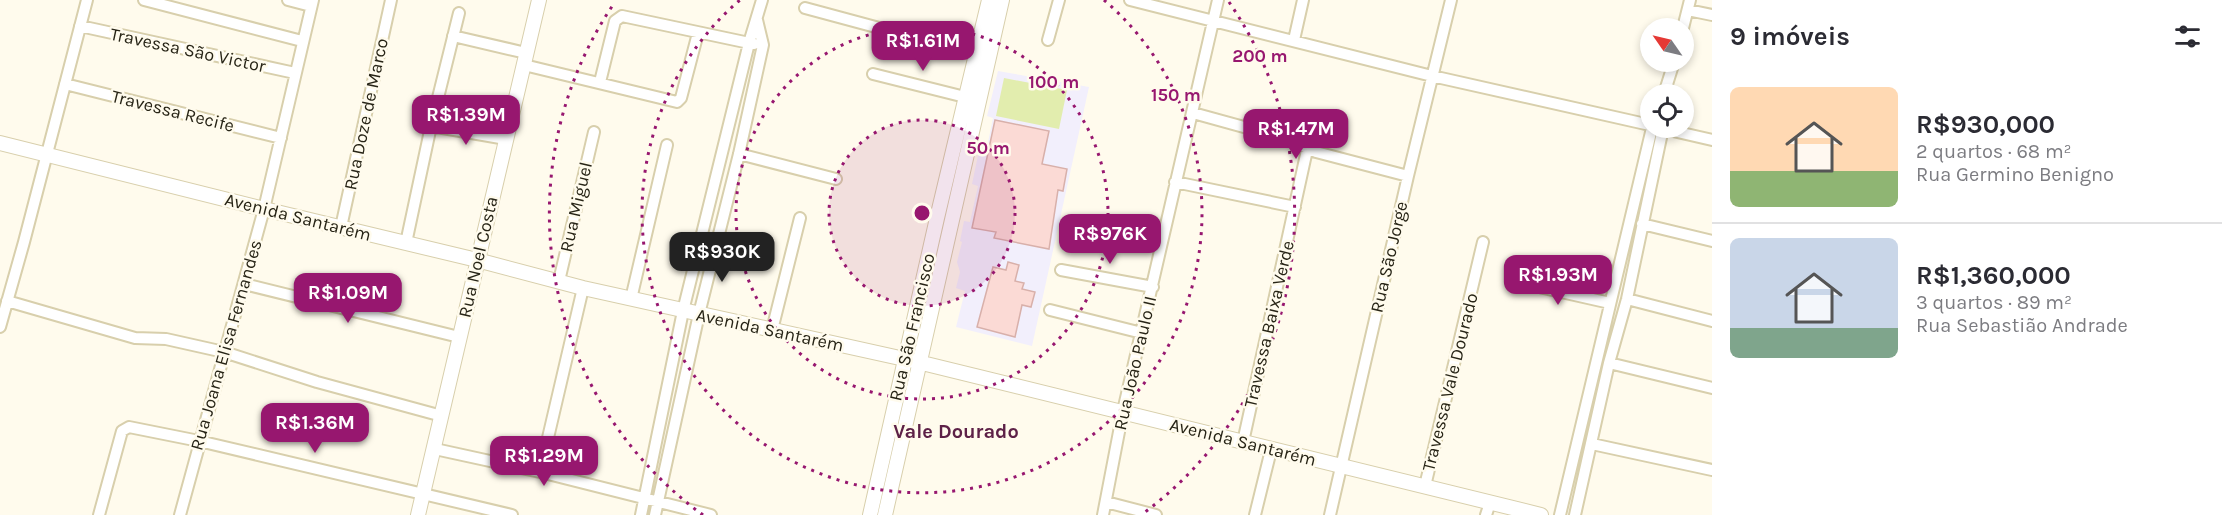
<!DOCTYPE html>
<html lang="pt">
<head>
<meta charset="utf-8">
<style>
  :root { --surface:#fff; --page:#f2f2f3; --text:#2b2b33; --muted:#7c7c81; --line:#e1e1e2; --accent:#97176f }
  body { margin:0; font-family:Karla,sans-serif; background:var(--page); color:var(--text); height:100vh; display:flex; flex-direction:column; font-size:22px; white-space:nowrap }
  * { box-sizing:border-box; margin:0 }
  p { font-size:20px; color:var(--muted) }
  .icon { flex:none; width:33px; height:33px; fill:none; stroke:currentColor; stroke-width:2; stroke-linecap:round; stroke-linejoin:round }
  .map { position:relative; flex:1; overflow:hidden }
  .drawer { display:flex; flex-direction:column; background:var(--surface); width:510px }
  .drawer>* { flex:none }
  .needle { width:39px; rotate:304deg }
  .controls { position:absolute; left:1640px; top:18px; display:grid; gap:12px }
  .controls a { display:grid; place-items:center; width:54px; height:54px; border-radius:50%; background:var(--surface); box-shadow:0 3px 9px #0003; font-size:30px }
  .price { position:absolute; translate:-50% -51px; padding:0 14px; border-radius:12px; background:var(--accent); color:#fff; font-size:20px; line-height:39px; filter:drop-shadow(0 2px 3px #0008) }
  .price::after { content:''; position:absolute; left:50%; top:36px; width:18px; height:14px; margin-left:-9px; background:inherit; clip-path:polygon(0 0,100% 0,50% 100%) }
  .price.on { background:#222; color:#fff }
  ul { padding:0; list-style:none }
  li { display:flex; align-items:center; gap:18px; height:150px; padding:0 18px }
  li+li { border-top:2px solid var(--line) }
  li span { display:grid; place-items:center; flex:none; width:168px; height:120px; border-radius:9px; color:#555 }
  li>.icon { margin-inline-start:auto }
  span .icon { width:72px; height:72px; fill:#fffc; stroke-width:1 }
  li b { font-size:26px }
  h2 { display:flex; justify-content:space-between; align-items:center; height:72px; padding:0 18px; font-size:26px }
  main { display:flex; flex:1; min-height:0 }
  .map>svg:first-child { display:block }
  .education { fill:#f2effc }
  .green { fill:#e2edae }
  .building { fill:#fbdad5; stroke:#d8b0aa; stroke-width:1.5 }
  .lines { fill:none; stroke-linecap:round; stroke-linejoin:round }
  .minor-casing { stroke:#d8cfac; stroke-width:14 }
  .tertiary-casing { stroke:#d8cfac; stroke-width:16 }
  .minor { stroke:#fff; stroke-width:10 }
  .tertiary { stroke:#fff; stroke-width:14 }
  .ring { fill:none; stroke:#97176f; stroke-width:3; stroke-dasharray:3 6 }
  .labels { text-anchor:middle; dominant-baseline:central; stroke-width:5; stroke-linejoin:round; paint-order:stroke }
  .street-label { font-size:18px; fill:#272416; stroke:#fffbed }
  .neighbourhood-label { font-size:20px; font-weight:bold; fill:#5d2147; stroke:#fffbed }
  .centre { fill:#97176f; stroke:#fffbed; stroke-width:3 }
  .ring-label { font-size:18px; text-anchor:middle; font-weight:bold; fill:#97176f; stroke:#fffbed; stroke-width:5; stroke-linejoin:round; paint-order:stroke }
</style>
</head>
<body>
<main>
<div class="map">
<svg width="1712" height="515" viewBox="0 0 1712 515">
  <rect width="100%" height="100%" fill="#fffbed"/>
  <path class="education" d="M998 71 1089 87 1032 346 956 327 965 291 956 288 960 272 957 262 962 242 960 241 964 221 970 222 978 186 972 184 980 146 987 147 993 118 987 116Z"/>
  <path class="green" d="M1004 78 1067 90 1059 129 996 116Z"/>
  <path class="building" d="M995 120 1049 131 1042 164 1067 169 1063 191 1058 190 1049 249 994 238 996 232 972 228Z
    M1008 262 1019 265 1015 281 1024 283 1022 289 1035 292 1031 307 1022 305 1015 337 977 327 993 267 1006 270Z"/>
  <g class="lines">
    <g class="minor-casing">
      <path id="minor" d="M144 0 302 41
        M288 0 311 6
        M1130 0 1432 76 1650 125
        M805 8 976 54
        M1688 10 1712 15
        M80 26 295 73
        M1683 28 1690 0
        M453 36 526 53
        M1048 40 1059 0
        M1294 40 1303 0
        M524 65 677 102 681 98 698 33
        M873 74 965 97
        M600 82 615 21 622 16 754 44
        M65 84 281 138
        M1664 94 1674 62
        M1193 113 1284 138 1316 152 1408 176
        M431 126 506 139
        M1660 128 1712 140
        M739 154 836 179
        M1175 182 1295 207
        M1642 224 1712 241
        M341 227 391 0
        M406 243 431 126 459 13
        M1061 270 1153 287
        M559 281 594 132
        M1512 281 1610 303
        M244 284 459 337
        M631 299 667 145
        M1627 299 1712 321
        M7 301 135 338 166 339 224 352 317 382 442 416
        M1050 310 1142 333
        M0 327 24 242 87 0
        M772 330 800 218
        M1609 363 1712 388
        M1243 442 1307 150
        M1592 444 1712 470
        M435 449 540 472 711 515
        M540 472 583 288
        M1425 486 1483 242
        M1106 502 1156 515
        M99 515 122 431 129 427 199 441 512 515
        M180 515 264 209 313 0
        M641 515 683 311 749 43 762 0
        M655 515 699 314 739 154 763 45 757 20
        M1103 515 1123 411 1218 0
        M1255 515 1271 450
        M1330 515 1408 176 1451 0
        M1486 515 1490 503
        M1560 515 1652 128
        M1575 515 1609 363 1627 299 1663 128"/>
    </g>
    <g class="tertiary-casing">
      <path id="tertiary" d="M0 143 264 209 477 260 583 288 918 362 1541 515
        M418 515 539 0
        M870 515 937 218 989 0
        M885 515 1002 0"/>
    </g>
    <use href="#minor" class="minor"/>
    <use href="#tertiary" class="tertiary"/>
  </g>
  <circle cx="922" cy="213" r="93" fill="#97176f" fill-opacity=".12"/>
  <g class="ring">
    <circle cx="922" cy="213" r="93"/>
    <circle cx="922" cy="213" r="186"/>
    <path d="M1104 0A280 280 0 1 1 740 0"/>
    <path d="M703 515A373 373 0 0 1 615 2M1229 2A373 373 0 0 1 1141 515"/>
  </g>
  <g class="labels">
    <g class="street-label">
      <text transform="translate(188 50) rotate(12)">Travessa São Victor</text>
      <text transform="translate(173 111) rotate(14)">Travessa Recife</text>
      <text transform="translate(366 114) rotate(-78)">Rua Doze de Marco</text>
      <text transform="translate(576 207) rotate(-77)">Rua Miguel</text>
      <text transform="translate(298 217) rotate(14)">Avenida Santarém</text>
      <text transform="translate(478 257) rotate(-77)">Rua Noel Costa</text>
      <text transform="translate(1389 257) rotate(-77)">Rua São Jorge</text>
      <text transform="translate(1269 324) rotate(-77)">Travessa Baixa Verde</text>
      <text transform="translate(912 327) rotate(-77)">Rua São Francisco</text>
      <text transform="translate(770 330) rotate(12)">Avenida Santarém</text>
      <text transform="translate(226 345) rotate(-74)">Rua Joana Elisa Fernandes</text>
      <text transform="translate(1135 363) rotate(-77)">Rua João Paulo II</text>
      <text transform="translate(1450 382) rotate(-76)">Travessa Vale Dourado</text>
      <text transform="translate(1243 442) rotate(14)">Avenida Santarém</text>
    </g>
    <g class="neighbourhood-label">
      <text x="956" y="431">Vale Dourado</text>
    </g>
  </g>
  <circle cx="922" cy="213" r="9" class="centre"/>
  <g class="ring-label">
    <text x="1260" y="62">200 m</text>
    <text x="1054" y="88">100 m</text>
    <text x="1176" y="101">150 m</text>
    <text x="988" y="154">50 m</text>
  </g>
</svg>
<div class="controls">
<a><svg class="needle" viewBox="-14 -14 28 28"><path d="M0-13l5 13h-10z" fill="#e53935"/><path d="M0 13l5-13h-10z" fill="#7c7c81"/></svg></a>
<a><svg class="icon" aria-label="locate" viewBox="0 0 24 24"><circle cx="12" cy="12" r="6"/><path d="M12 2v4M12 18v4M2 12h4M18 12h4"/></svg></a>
</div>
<b class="price" style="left:923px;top:72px">R$1.61M</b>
<b class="price" style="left:466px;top:146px">R$1.39M</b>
<b class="price" style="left:1296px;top:160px">R$1.47M</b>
<b class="price" style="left:1110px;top:265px">R$976K</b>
<b class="price on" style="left:722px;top:283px">R$930K</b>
<b class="price" style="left:1558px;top:306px">R$1.93M</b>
<b class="price" style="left:348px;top:324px">R$1.09M</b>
<b class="price" style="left:315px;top:454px">R$1.36M</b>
<b class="price" style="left:544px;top:487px">R$1.29M</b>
</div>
<section class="drawer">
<h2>9 imóveis<svg class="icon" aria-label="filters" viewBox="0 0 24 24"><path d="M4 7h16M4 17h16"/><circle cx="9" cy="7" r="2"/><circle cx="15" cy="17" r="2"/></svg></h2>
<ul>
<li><span style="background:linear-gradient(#ffd9b3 70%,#8fb573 0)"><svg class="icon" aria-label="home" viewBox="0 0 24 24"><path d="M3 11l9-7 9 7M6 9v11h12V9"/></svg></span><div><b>R$930,000</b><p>2 quartos · 68 m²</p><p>Rua Germino Benigno</p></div></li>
<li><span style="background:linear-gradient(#c9d6e8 75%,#7fa58c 0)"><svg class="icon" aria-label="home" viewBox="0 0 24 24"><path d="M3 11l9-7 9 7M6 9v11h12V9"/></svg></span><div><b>R$1,360,000</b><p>3 quartos · 89 m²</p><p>Rua Sebastião Andrade</p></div></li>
</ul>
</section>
</main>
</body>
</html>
